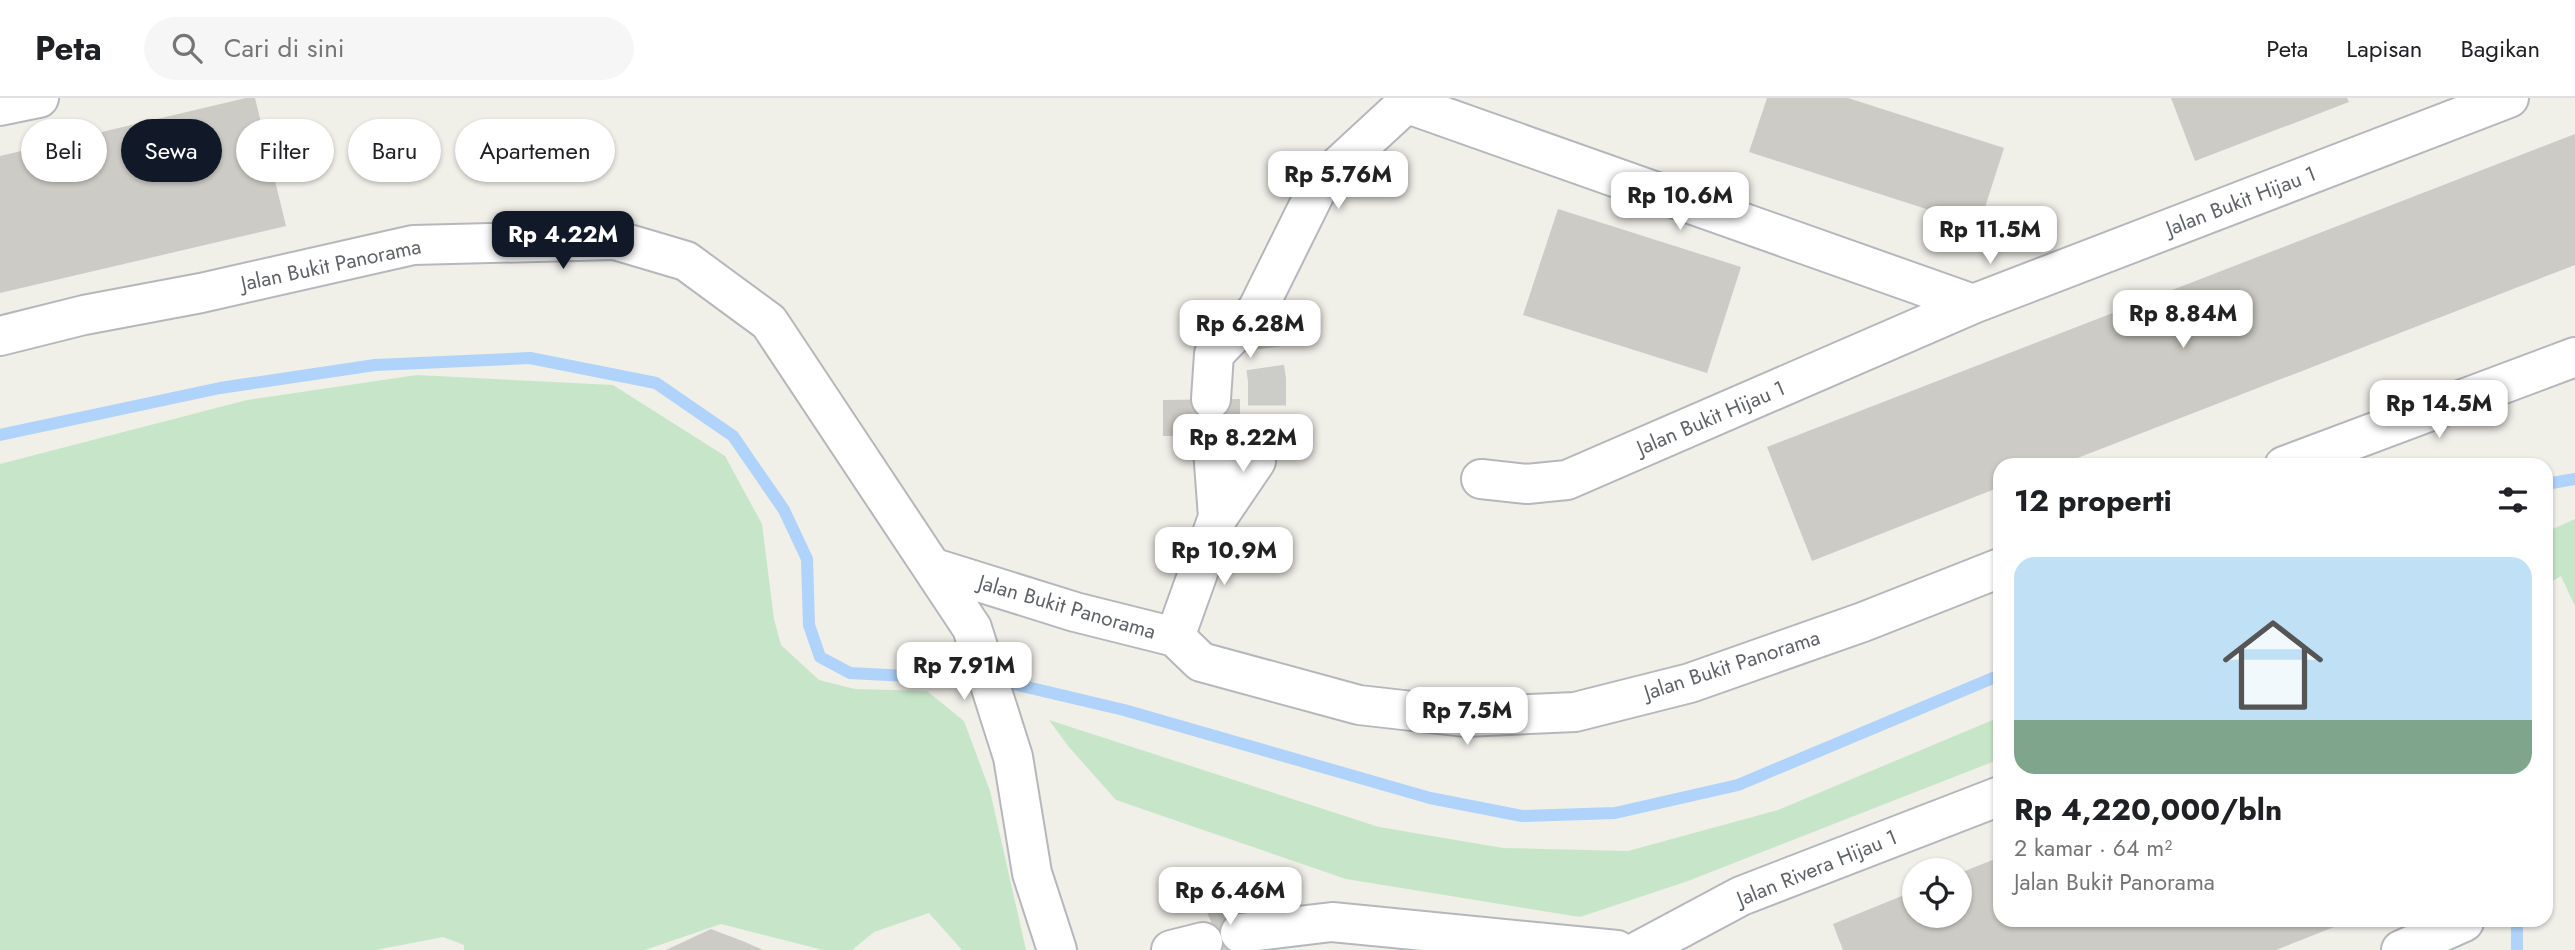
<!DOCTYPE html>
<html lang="id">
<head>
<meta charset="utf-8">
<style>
  :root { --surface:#fff; --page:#f6f6f6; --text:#202124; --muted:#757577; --line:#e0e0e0; --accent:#111827 }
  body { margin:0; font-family:Jost,sans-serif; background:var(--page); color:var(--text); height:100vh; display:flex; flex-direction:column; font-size:26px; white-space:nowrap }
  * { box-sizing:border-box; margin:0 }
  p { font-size:23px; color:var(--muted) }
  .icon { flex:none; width:38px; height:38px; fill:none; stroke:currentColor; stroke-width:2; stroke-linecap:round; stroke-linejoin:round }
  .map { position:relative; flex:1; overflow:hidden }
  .drawer { position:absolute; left:1993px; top:360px; width:560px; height:469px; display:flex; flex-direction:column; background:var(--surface); border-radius:21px; box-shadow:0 2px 5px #0004 }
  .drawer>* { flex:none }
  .guide { position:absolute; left:21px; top:21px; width:665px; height:63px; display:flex; gap:14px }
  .buttons { position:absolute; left:1902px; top:760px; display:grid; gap:14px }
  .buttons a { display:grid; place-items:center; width:70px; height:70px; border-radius:50%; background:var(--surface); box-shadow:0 2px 5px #0004; font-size:35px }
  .price { position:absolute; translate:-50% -60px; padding:0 16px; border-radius:14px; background:#fff; color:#222; font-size:23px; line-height:46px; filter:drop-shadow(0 2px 4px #0008) }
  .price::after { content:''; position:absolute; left:50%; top:42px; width:21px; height:16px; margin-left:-10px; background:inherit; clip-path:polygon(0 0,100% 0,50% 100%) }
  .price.selected { background:var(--accent); color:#fff }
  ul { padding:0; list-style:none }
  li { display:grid; align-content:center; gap:14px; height:371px; padding:0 21px }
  li span { display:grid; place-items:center; height:217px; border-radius:21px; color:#555 }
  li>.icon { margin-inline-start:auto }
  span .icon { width:126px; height:126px; fill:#fffc; stroke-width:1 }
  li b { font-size:30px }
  h2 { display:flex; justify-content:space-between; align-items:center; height:84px; padding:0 21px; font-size:30px }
  .tag { padding:0 24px; border-radius:32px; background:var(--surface); box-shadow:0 2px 5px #0004; font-size:24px; line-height:63px }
  .tag.selected { background:var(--accent); color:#fff }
  header { display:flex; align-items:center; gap:42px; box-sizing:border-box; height:98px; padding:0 35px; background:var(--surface); border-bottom:2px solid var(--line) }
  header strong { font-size:33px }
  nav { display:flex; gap:38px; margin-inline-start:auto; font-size:24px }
  .search { width:490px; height:63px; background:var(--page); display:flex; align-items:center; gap:18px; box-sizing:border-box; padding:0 24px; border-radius:38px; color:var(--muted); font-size:26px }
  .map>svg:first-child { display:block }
  .green { fill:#c7e6c9 }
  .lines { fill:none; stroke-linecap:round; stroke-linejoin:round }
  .stream { stroke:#afd3fa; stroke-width:12 }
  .building { fill:#cccbc5 }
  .minor-tunnel { stroke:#ccccc8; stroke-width:38; stroke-dasharray:38 19; stroke-linecap:butt }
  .minor-casing { stroke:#b5b7bc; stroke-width:42 }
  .minor { stroke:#fff; stroke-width:38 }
  .labels { text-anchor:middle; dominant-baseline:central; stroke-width:6; stroke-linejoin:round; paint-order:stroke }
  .street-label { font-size:21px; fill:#5f6267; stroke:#fff }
</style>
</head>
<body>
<header>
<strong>Peta</strong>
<div class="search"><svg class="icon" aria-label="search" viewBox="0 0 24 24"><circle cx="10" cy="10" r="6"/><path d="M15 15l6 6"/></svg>Cari di sini</div>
<nav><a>Peta</a><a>Lapisan</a><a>Bagikan</a></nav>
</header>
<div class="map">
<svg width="2575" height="852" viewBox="0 0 2575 852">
  <rect width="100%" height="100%" fill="#f0efe8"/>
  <path class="green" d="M417 277 613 287 725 358 762 426 774 521 781 547 819 582 855 591 927 593 964 623 990 693 1026 852H962L929 815 874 834 852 852H823L721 826 645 852H464V847L443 839 376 852H0V366L247 302Z
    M2575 421V508L2561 478 2546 487V434Z
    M2000 619V661L1688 783 1580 819 1346 781 1116 702 1068 648 1049 622 1379 729 1503 750 1628 753 1778 712Z"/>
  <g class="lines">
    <path class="stream" d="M0 337 220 290 375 267 530 260 656 285 733 338 784 412 807 461 809 527 820 559 850 575 1001 583 1124 612 1430 700 1522 718 1615 715 1738 687 2000 577
      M2546 386 2575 381
      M2517 822V852"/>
  </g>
  <path class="building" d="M246 0H255L286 128 0 195V58Z
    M1767 0H1848L2004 50 1979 128 1749 54Z
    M2171 0H2347L2349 4 2195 63Z
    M2575 36V167L2057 368H2000V389L1812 463 1767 349Z
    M1558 111 1741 169 1707 275 1523 217Z
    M1240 301V338H1163V302Z
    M2000 759V822L2349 823 2276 852H1843L1833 826 1914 793V817H1960V775Z
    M1233 802 1255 852H1223L1206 812Z
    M711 831 745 844 763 852H666Z"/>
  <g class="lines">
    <path class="minor-tunnel" d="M1256 363 1267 320V282L1257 212"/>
    <g class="minor-casing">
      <path id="minor" d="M1408 6 1973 206
        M0 8 39 0
        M0 238 84 217 201 195 413 147 615 142 686 163 769 224 972 530 1013 659 1032 775 1057 852
        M1211 301 1214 256 1257 212 1320 85 1412 0
        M1212 338 1218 419
        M2284 368 2575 259
        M1481 381 1527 386 1567 382 1973 206 2509 0
        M934 470 1075 514 1175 539 1201 564 1359 607 1465 619 1575 614 1690 585 1863 524 2000 470
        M1175 539 1218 419 1256 363
        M1240 835 1332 824 1617 852
        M1171 852 1203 844
        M1640 852 1741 798 2000 698
        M2401 852 2464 824"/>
    </g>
    <use href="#minor" class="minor"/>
  </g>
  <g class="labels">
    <g class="street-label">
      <text transform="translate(2241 103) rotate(-21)">Jalan Bukit Hijau 1</text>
      <text transform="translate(331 167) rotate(-12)">Jalan Bukit Panorama</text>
      <text transform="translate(1711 320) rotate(-23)">Jalan Bukit Hijau 1</text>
      <text transform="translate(1067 509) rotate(16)">Jalan Bukit Panorama</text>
      <text transform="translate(1732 567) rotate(-18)">Jalan Bukit Panorama</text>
      <text transform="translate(1817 770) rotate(-22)">Jalan Rivera Hijau 1</text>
    </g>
  </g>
</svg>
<div class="buttons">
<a><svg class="icon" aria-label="locate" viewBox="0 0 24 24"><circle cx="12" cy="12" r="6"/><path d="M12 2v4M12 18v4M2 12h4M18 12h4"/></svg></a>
</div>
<b class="price" style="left:1338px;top:113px">Rp 5.76M</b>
<b class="price" style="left:1680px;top:134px">Rp 10.6M</b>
<b class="price" style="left:1990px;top:168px">Rp 11.5M</b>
<b class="price selected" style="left:563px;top:173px">Rp 4.22M</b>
<b class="price" style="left:2183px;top:252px">Rp 8.84M</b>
<b class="price" style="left:1250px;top:262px">Rp 6.28M</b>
<b class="price" style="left:2439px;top:342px">Rp 14.5M</b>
<b class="price" style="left:1243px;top:376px">Rp 8.22M</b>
<b class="price" style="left:1224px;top:489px">Rp 10.9M</b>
<b class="price" style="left:964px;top:604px">Rp 7.91M</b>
<b class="price" style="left:1467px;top:649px">Rp 7.5M</b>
<b class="price" style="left:1230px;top:829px">Rp 6.46M</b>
<div class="guide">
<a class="tag">Beli</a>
<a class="tag selected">Sewa</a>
<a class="tag">Filter</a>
<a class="tag">Baru</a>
<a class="tag">Apartemen</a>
</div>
<section class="drawer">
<h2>12 properti<svg class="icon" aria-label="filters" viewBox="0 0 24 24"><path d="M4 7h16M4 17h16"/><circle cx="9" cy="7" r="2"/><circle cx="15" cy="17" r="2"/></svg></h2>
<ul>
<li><span style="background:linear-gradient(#bfe0f5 75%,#7fa58c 0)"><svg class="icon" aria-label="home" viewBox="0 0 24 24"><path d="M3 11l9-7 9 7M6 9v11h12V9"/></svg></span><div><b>Rp 4,220,000/bln</b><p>2 kamar · 64 m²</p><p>Jalan Bukit Panorama</p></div></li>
</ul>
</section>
</div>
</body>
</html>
